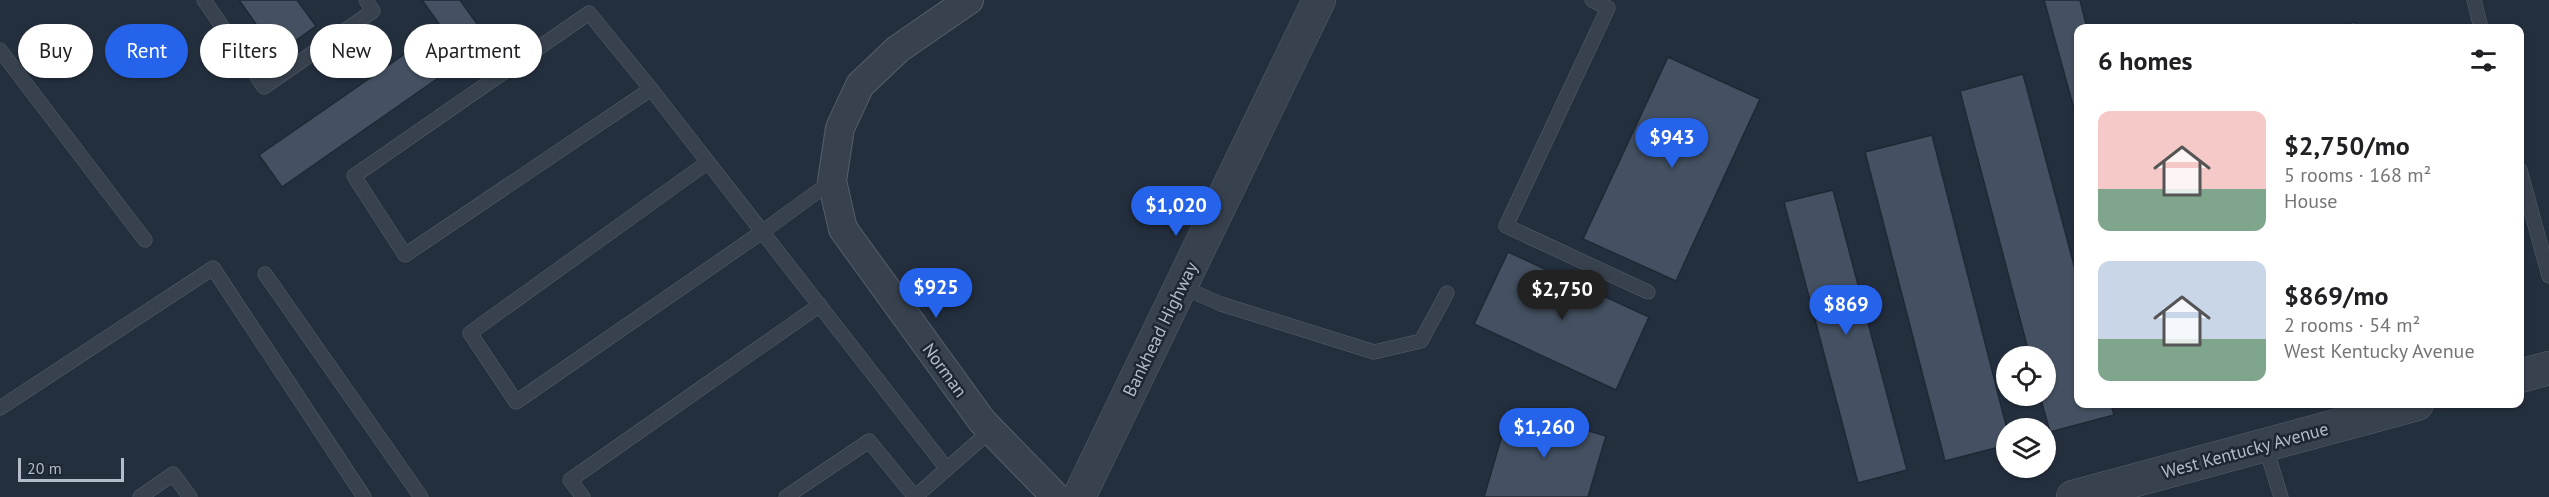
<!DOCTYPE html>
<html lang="en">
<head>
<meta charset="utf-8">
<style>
  :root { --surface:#fff; --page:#f6f6f6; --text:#202124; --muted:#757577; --accent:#2563eb }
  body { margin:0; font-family:"PT Sans",sans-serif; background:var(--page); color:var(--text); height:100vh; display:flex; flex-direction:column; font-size:22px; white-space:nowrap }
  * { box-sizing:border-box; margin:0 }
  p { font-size:20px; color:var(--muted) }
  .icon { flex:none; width:33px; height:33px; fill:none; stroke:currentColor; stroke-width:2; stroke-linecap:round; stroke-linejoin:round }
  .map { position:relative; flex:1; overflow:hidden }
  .details { position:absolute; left:2074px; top:24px; width:450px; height:384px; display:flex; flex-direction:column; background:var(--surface); border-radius:12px; box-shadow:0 2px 4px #0004 }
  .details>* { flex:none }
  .guide { position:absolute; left:18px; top:24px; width:570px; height:54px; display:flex; gap:12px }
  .controls { position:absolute; left:1996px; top:346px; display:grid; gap:12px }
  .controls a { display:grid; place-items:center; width:60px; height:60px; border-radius:50%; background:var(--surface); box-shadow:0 2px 4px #0004; font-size:30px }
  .scale { position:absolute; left:18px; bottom:15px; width:106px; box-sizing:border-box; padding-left:6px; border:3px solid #b4bcc9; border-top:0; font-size:16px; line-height:21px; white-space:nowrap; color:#b4bcc9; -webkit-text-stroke:4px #1d2633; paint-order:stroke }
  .price { position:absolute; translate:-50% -51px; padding:0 14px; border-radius:21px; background:var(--accent); color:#fff; font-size:20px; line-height:39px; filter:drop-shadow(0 2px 3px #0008) }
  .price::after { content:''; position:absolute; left:50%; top:36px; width:18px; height:14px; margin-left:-9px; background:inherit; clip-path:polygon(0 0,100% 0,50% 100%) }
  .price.current { background:#222; color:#fff }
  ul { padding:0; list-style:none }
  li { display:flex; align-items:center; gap:18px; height:150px; padding:0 24px }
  li span { display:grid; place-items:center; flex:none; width:168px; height:120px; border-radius:12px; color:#555 }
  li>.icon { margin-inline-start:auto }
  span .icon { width:72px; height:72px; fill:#fffc; stroke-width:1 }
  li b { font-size:26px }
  h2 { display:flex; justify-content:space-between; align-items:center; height:72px; padding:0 24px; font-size:26px }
  .chip { padding:0 21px; border-radius:27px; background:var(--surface); box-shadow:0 2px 4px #0004; font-size:21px; line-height:54px }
  .chip.current { background:var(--accent); color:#fff }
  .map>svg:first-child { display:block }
  .building { fill:#455162; stroke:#1f2835; stroke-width:1.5 }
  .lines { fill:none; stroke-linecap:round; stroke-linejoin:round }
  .service-casing { stroke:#565f6c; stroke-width:15 }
  .minor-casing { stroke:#565f6c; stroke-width:30 }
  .tertiary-casing { stroke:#565f6c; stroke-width:34 }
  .service { stroke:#38414e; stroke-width:14 }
  .minor { stroke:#38414e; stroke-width:28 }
  .tertiary { stroke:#38414e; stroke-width:33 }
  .labels { text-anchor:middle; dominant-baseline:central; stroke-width:5; stroke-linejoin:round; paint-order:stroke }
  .street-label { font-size:18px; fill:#b4bcc9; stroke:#1d2633 }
</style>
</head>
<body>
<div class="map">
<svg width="2549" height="497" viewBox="0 0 2549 497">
  <rect width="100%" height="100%" fill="#242f3e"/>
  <path class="building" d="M239 0H297L316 26 277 54Z
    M422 0H460L490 42 282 187 259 155 442 28Z
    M2044 0H2080L2087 28H2079V127Z
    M2355 22 2356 28H2331Z
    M1668 57 1760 99 1676 281 1583 239Z
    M2023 74 2079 284V404H2111L2114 415 2050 432 2040 396H2046V357H2030L1960 91Z
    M1932 135 2007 429V445L1945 461 1865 152Z
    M1833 190 1907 470 1858 483 1784 202Z
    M1508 252 1649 317 1616 390 1474 324Z
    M1510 408 1606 436 1588 497H1484Z"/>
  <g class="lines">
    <g class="service-casing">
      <path id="service" d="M204 0 264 87 373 11 366 0
        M1592 0 1608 8 1506 226 1648 292
        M2474 0 2481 28
        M0 50 145 240
        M651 89 405 255 354 176 589 13 651 89 947 469
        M708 162 470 333 516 402 762 232 832 181
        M2520 170 2549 276
        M265 274 421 497
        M1180 286 1221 304 1374 352 1421 341 1447 293
        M0 408 213 268 364 497
        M2265 445 2281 497
        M140 497 173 474 190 497
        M583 497 570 480 820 305
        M786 497 869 441 915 497
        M915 497 991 430"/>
    </g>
    <g class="minor-casing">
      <path id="minor" d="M969 0 898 49 860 85 840 128 832 181 843 229 982 421 1056 497"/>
    </g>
    <g class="tertiary-casing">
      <path id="tertiary" d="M2520 376 2549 368
        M1079 497 1319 0
        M2073 497 2417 404"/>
    </g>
    <use href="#service" class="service"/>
    <use href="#minor" class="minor"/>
    <use href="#tertiary" class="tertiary"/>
  </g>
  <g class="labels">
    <g class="street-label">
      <text transform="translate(1160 329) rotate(-64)">Bankhead Highway</text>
      <text transform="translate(945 370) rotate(54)">Norman</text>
      <text transform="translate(2245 450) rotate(-15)">West Kentucky Avenue</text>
    </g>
  </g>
</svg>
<div class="controls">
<a><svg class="icon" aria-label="locate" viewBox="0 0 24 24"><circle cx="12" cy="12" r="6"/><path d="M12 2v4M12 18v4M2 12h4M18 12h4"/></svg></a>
<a><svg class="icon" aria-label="layers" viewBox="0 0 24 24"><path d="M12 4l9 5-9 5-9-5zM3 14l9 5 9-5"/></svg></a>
</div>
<div class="scale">20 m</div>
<b class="price" style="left:1672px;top:169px">$943</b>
<b class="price" style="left:1176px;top:237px">$1,020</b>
<b class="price" style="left:936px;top:319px">$925</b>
<b class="price current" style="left:1562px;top:321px">$2,750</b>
<b class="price" style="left:1846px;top:336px">$869</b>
<b class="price" style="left:1544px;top:459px">$1,260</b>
<div class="guide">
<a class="chip">Buy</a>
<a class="chip current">Rent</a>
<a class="chip">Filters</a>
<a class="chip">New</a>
<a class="chip">Apartment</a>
</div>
<section class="details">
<h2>6 homes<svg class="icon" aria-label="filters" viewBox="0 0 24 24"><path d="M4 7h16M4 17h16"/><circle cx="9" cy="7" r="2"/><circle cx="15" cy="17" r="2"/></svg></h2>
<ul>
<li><span style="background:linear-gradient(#f6c9c9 65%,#7fa58c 0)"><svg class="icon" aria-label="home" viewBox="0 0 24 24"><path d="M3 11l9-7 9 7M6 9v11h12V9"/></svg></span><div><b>$2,750/mo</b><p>5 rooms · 168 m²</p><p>House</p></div></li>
<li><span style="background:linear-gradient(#c9d6e8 65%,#7fa58c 0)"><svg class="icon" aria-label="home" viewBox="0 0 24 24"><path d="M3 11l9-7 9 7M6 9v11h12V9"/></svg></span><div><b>$869/mo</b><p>2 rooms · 54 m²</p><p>West Kentucky Avenue</p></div></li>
</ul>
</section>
</div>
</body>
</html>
